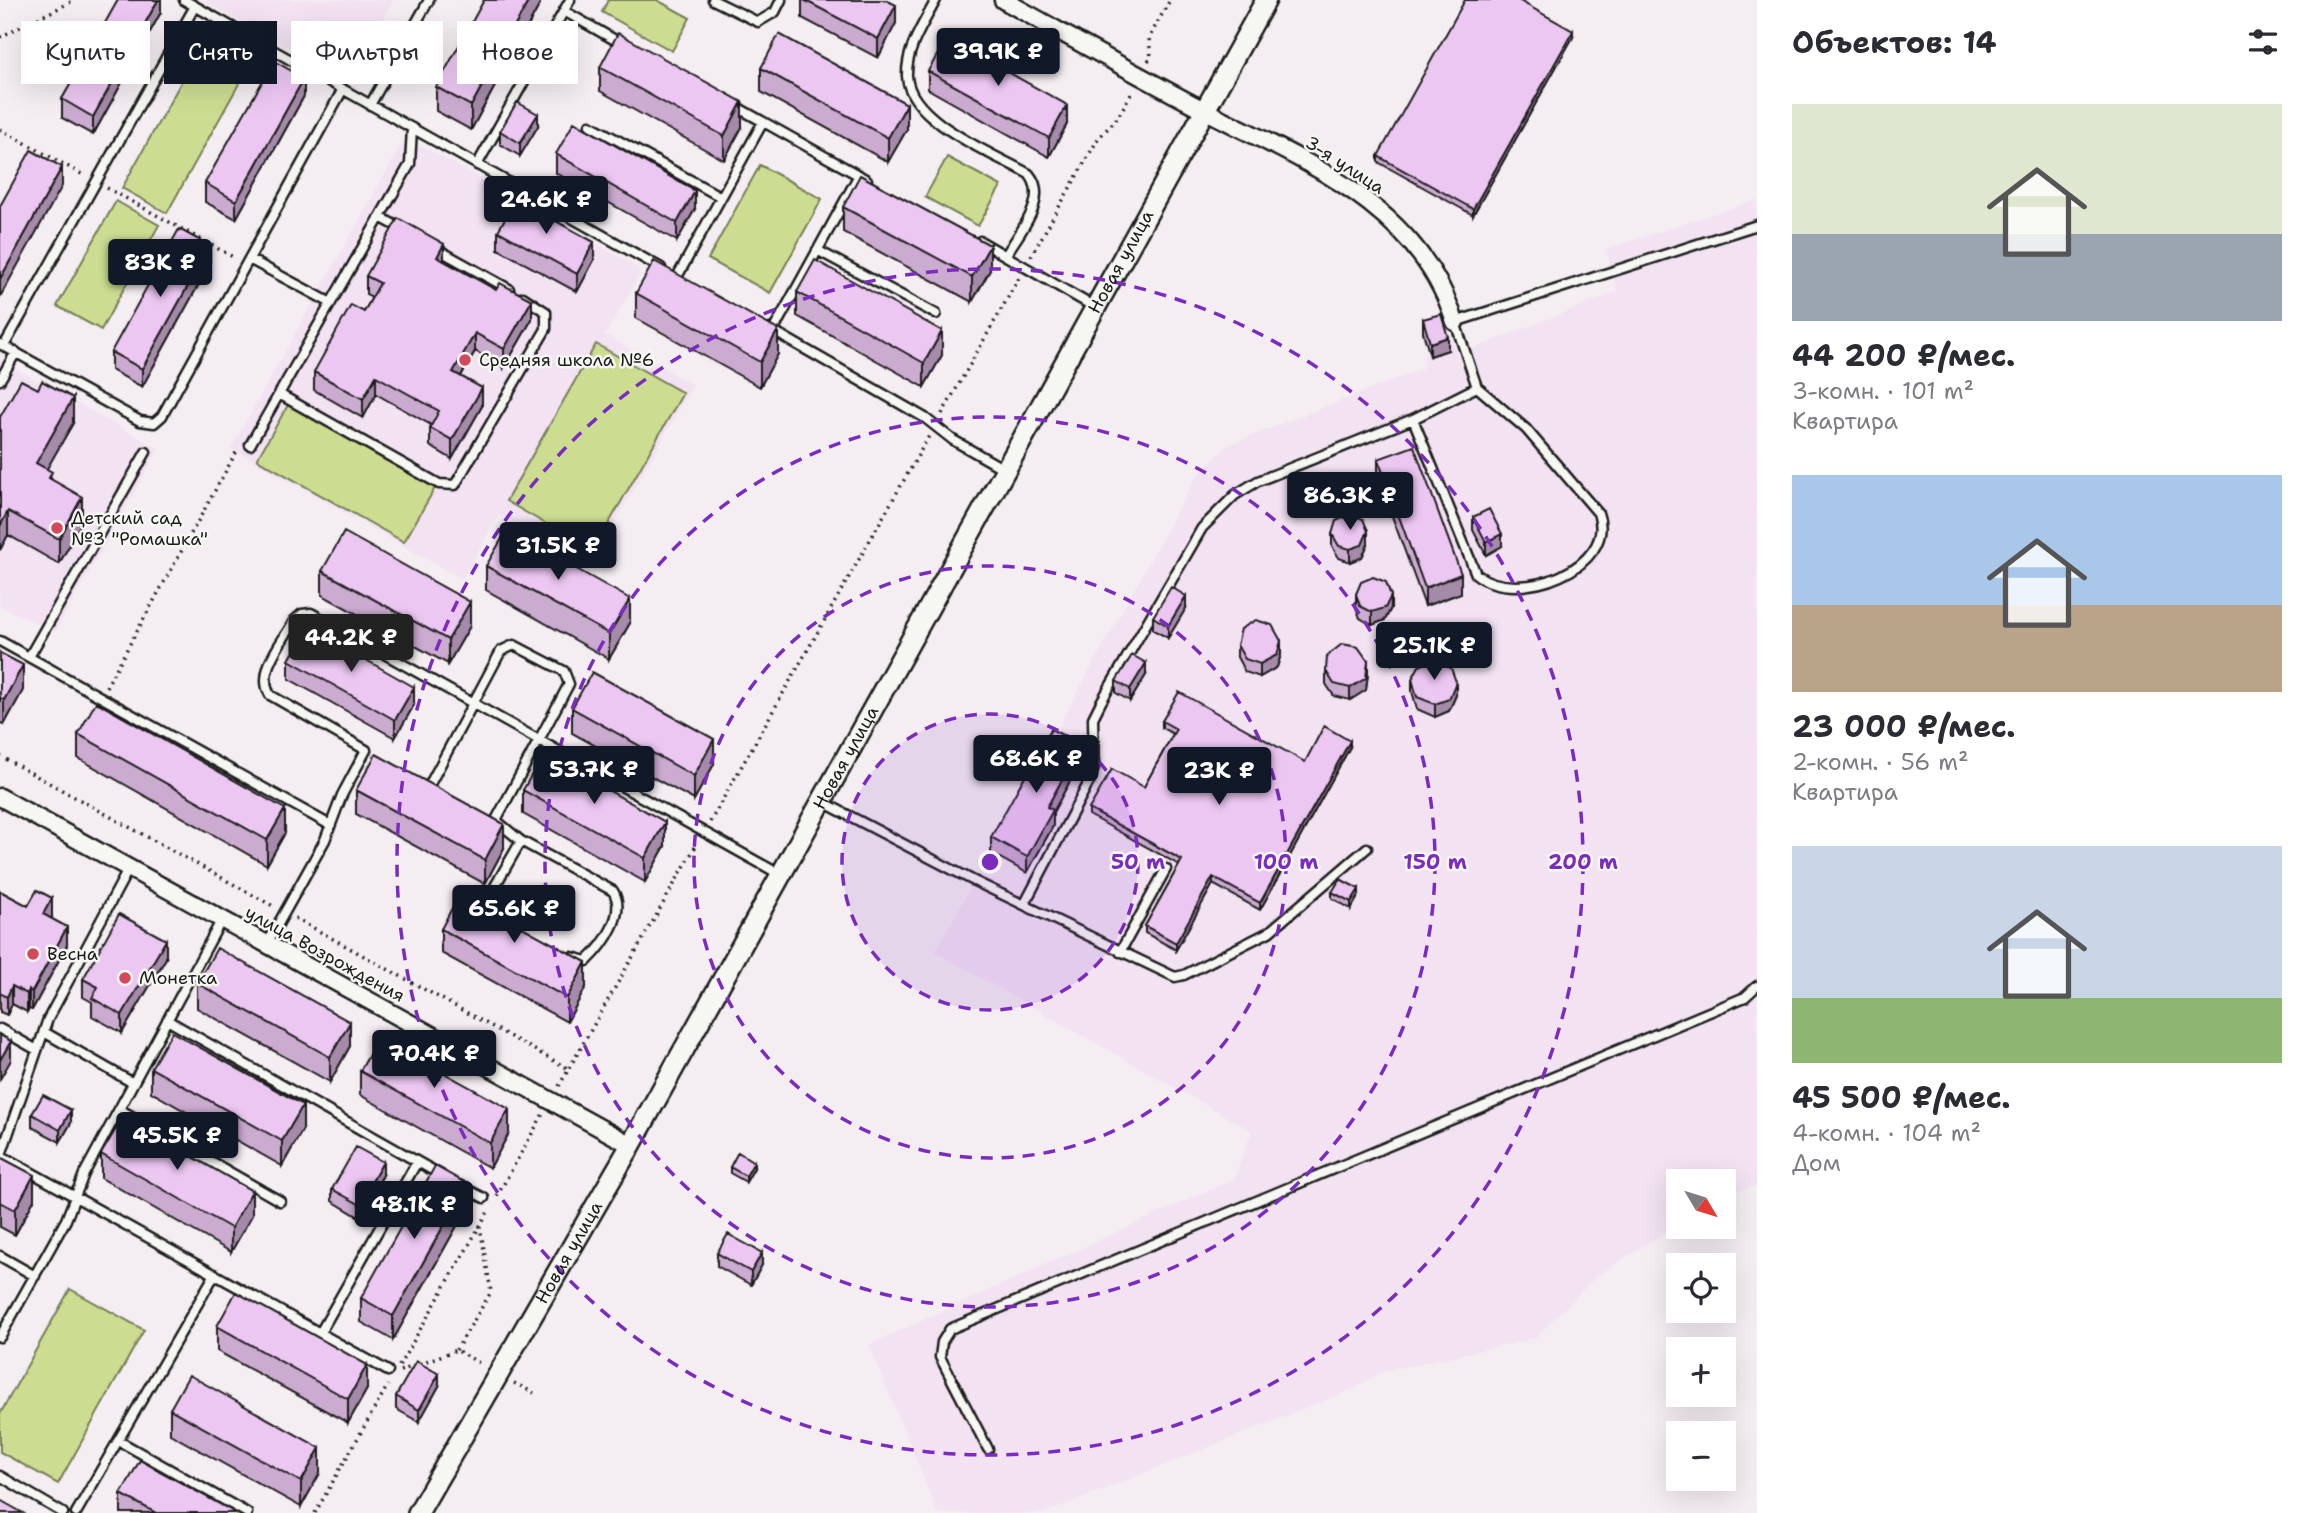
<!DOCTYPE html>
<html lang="ru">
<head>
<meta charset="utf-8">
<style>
  :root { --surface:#fff; --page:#f7f7f7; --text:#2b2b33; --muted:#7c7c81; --accent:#111827 }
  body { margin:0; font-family:"Shantell Sans",sans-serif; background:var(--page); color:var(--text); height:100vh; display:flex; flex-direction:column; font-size:26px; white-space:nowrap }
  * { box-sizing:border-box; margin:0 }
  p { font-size:23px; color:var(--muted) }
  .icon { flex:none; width:38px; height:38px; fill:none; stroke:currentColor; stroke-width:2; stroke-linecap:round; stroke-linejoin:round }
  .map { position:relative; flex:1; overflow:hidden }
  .drawer { display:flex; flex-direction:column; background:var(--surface); width:560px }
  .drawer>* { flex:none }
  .banner { position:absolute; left:21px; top:21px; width:665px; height:63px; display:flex; gap:14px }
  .needle { width:46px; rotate:128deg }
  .controls { position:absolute; left:1666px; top:1169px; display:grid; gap:14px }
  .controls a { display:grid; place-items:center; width:70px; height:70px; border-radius:0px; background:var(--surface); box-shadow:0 7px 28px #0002; font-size:35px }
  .price { position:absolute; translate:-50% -60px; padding:0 16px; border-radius:7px; background:var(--accent); color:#fff; font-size:23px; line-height:46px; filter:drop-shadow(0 2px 4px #0008) }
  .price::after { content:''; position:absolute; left:50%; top:42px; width:21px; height:16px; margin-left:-10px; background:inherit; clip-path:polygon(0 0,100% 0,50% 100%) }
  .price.active { background:#222; color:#fff }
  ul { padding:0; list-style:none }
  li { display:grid; align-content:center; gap:14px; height:371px; padding:0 35px }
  li span { display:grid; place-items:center; height:217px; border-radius:0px; color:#555 }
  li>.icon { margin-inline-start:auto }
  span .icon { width:126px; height:126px; fill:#fffc; stroke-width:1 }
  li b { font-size:30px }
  h2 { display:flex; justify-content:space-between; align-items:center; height:84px; padding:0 35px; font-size:30px }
  .chip { padding:0 24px; border-radius:0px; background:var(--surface); box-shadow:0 7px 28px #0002; font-size:24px; line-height:63px }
  .chip.active { background:var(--accent); color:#fff }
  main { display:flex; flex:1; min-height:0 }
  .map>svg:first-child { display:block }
  .built { fill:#f2e2f2 }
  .green { fill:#ccdd91; stroke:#747c56; stroke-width:2 }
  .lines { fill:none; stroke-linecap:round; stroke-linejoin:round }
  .service-casing { stroke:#1c1c1c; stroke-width:13 }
  .minor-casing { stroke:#1c1c1c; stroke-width:21 }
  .tertiary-casing { stroke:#1c1c1c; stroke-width:24 }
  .path { stroke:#1c1c1c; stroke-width:3.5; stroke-dasharray:2 5; stroke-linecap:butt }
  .service { stroke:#f6f6f2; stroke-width:8 }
  .minor { stroke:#f6f6f2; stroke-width:16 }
  .tertiary { stroke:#f6f6f2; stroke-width:19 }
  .wall { fill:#cbabd0; stroke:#1c1c1c; stroke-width:2 }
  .shaded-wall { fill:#a58ba9; stroke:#1c1c1c; stroke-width:2 }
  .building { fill:#ecc7f2; stroke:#1c1c1c; stroke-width:2 }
  .ring { fill:none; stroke:#7b2cbf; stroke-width:3.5; stroke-dasharray:12 9 }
  .poi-dot { fill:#d1495b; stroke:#f6f6f2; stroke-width:2.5 }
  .labels { text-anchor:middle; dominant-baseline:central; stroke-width:5; stroke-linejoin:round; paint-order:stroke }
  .street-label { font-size:18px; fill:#1c1c1c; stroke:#f6f6f2 }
  .poi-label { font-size:18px; fill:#1c1c1c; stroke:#f6f6f2; text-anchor:start }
  .centre { fill:#7b2cbf; stroke:#f6f6f2; stroke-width:3.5 }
  .ring-label { font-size:21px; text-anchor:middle; font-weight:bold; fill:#7b2cbf; stroke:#f6f6f2; stroke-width:5; stroke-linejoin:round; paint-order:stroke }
</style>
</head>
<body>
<main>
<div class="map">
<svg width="1757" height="1513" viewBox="0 0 1757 1513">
  <rect width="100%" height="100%" fill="#f4edf2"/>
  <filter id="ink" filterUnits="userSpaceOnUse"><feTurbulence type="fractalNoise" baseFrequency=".0143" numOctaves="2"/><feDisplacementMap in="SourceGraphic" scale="14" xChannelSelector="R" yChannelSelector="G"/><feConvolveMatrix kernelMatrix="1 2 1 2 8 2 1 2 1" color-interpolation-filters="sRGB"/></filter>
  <g filter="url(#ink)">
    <path class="built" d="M203 0H393L348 81Z
      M401 146 424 147 637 267 639 275 605 335 693 385 590 566 499 515 462 579 231 448Z
      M1757 200V1185L1724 1195V1181H1678V1224L1597 1275 1535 1338 1384 1371 1350 1390 1045 1513H938L869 1345 1234 1179 1252 1131 935 952 1196 477 1228 445 1422 369 1427 347 1423 332 1441 326 1445 339 1451 337 1457 355 1465 352 1617 292 1606 249Z
      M0 360 159 449 55 632 0 606Z"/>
    <path class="green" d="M608 0H657L690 18 672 51 602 12Z
      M195 57 240 82 167 213 122 188Z
      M947 157 1001 186 978 226 925 197Z
      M760 165 822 199 770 293 708 259Z
      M116 201 159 225 101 330 57 306Z
      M596 344 683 393 593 551 506 501Z
      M288 405 435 488 404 542 257 459Z
      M70 1289 144 1330 58 1484 0 1452V1414Z"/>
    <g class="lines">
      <g class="service-casing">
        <path id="service" d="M184 0 661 268
          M713 0 758 22 775 12 781 0
          M936 0C924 23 906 48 907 76 909 121 994 154 1029 174 1050 199 1019 232 1006 255
          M564 11 622 44
          M370 105 429 0
          M735 106 867 180
          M590 125 721 197
          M477 165 570 0
          M380 217 402 229
          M980 241 1096 308
          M437 249 509 289
          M817 250 936 314
          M249 259 331 303
          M677 277 763 122
          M770 329 925 418 953 440 1004 469
          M773 331 859 175
          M0 344 140 421 154 423 162 416 343 89
          M4 346 195 6
          M0 380 16 352
          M279 394 439 484 455 485 546 329V312L523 297
          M1413 419 1476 574C1518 607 1618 567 1598 513L1526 429 1477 387 1455 322 1757 225
          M250 445 410 164 412 128
          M0 641 330 825
          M29 657 146 452
          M430 784 501 651 514 645 564 671 569 684 496 820
          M821 801 974 881 1175 977 1184 975 1269 932 1367 848
          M498 822 521 841 613 891C627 913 604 945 587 961L572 957
          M1024 905 1090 780 1094 767 1093 718 1101 702 1202 528 1235 495 1258 481 1413 419 1477 387
          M496 915 488 911 487 900 521 841
          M267 944 325 840 342 795 366 750 270 695C256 671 282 643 294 621L302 614 311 613 781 875
          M1120 952 1166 869
          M167 1020 441 1175
          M0 1029 37 1050
          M44 1032 133 1083
          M119 1109 280 1201
          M0 1155 388 1371
          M1 1155 48 1019 129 868
          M459 1185 484 1198
          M0 1256 35 1276
          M320 1333 417 1162
          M0 1337 66 1220 84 1174 222 919
          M119 1441 247 1513
          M988 1449 940 1357 942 1342 950 1329 1745 997 1757 986
          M0 1476 63 1513
          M76 1513 215 1274"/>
      </g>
      <g class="minor-casing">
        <path id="minor" d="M1003 0C1070 37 1136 75 1204 110 1303 161 1419 205 1455 322
          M0 797 631 1145"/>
      </g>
      <g class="tertiary-casing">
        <g id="tertiary">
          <path id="s1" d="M418 1513 631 1145 1266 0"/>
        </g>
      </g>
      <path class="path" d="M0 37 75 0
        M1148 61 1151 57 1149 38 1170 0
        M0 129 85 176
        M107 188 235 258
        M1031 256 1098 139 1118 117 1133 90
        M942 414 1019 278
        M106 687 238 449
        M0 756 273 906
        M710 822 929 436
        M295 918 569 1069
        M559 1086 697 844
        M497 1196 543 1114
        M456 1350 491 1292 480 1226
        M399 1366 488 1212
        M400 1371 456 1350 483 1365
        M514 1383 534 1393
        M315 1513 388 1385"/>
      <use href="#service" class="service"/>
      <use href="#minor" class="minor"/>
      <use href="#tertiary" class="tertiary"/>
    </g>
    <path class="wall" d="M161 0V12L93 135 62 118V99Z
      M540 0V4L471 130 436 111V87Z
      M802 0H886L896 23 878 58 802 18Z
      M1573 37 1473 215 1378 162V156Z
      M600 67 742 127 724 160 600 91Z
      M761 68 907 129 888 162 761 92Z
      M928 71 1067 124 1049 157 928 89Z
      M304 96 236 219 205 202V183Z
      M538 126 520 156 500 144V131Z
      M556 154 695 209 677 241 556 173Z
      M843 207 990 270 972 302 843 232Z
      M498 231 594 260 577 292 498 249Z
      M444 261 532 319 504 368 475 351 461 376 482 406 452 459 430 446V428L431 425 376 394 363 418 314 390V372L364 312 372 297 366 294V276Z
      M210 264 142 387 111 370V352Z
      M797 292 942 355 924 387 797 316Z
      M636 293 778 354 760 387 636 318Z
      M1423 319 1448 350 1430 356 1423 332Z
      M0 417 73 423 46 469 52 480 82 522 59 564 8 535 0 550Z
      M1378 459 1461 593 1425 606 1378 478Z
      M1473 517 1502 546 1486 555 1473 530Z
      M1332 534 1368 544 1362 557 1350 562 1339 558 1332 546Z
      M486 566 630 623 609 659 486 590Z
      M322 571 470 626 448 664 322 595Z
      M1356 594 1391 608 1385 620 1372 625 1360 618 1356 607Z
      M1186 608 1168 638 1153 630V617Z
      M1237 645 1281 654 1277 667 1260 677 1245 672 1237 657Z
      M0 653 23 690 4 725 0 722Z
      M289 660 414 705 395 738 289 679Z
      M1326 671 1368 673 1366 690 1350 700 1334 696 1326 684Z
      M1146 675 1130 701 1116 693V681Z
      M1412 679 1456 695 1449 711 1435 717 1417 709 1412 691Z
      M572 708 714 764 694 800 572 733Z
      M1162 721 1305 762 1350 747 1260 910 1213 884 1176 950 1145 933V926L1179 865 1089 815V809L1144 787 1173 734 1162 728Z
      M78 734 285 833 267 865 78 758Z
      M1081 761 1053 812V826L1027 873 991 853V837Z
      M356 790 504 848 485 884 356 814Z
      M523 790 665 846 645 882 523 814Z
      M0 891 28 906 52 917 51 918 67 945 32 1010 29 1009 27 1012 12 1004 7 1015 0 1012Z
      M1332 892 1359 895 1351 909 1332 898Z
      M441 929 586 987 567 1022 441 953Z
      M166 958 122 1033 92 1016V1002L83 997V979Z
      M197 983 350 1046 330 1082 197 1008Z
      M151 1068 303 1129 282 1166 151 1092Z
      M360 1071 509 1133 490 1168 360 1095Z
      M32 1114 71 1123 60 1142 32 1127Z
      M101 1154 252 1215 231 1252 101 1178Z
      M0 1157 34 1200 15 1235 0 1227Z
      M730 1167 754 1168 746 1182 730 1173Z
      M383 1175 359 1217 332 1201V1189Z
      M467 1208 393 1340 361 1322V1298Z
      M717 1253 762 1265 751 1285 717 1266Z
      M217 1326 367 1389 348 1423 217 1351Z
      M439 1386 419 1422 396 1409V1396Z
      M170 1409 320 1473 301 1507 170 1434Z
      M121 1494 236 1513H121Z"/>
    <path class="shaded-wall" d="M158 0H161V12L93 135V117Z
      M529 0H540V4L471 130V106Z
      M896 5V23L878 58V39Z
      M1573 31V37L1473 215V209Z
      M304 78V96L236 219V201Z
      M742 102V127L724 160V136Z
      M907 104V129L888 162V138Z
      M1067 105V124L1049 157V138Z
      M538 114V126L520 156V143Z
      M62 167V186L0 297V279Z
      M695 191V209L677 241V223Z
      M594 242V260L577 292V274Z
      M444 244V262L437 257Z
      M990 245V270L972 302V277Z
      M210 246V264L142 387V369Z
      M532 300V319L504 368V349Z
      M778 330V354L760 387V362Z
      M942 331V355L924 387V363Z
      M475 333V351L453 390V372Z
      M1448 337V350L1430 356V343Z
      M376 376V394L363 418V399Z
      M482 388V406L452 459V440Z
      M73 398V423L36 488V463Z
      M82 497V522L59 564V539Z
      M8 511V535L0 550V526Z
      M1368 531V544L1362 557 1350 562V549Z
      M1502 534V546L1486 555V542Z
      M1461 574V593L1425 606V588Z
      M1186 596V608L1168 638V626Z
      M1391 596V608L1385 620 1372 625V612Z
      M630 599V623L609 659V634Z
      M470 602V626L448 664V640Z
      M1281 641V654L1277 667 1260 677V664Z
      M1368 661V673L1366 690 1350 700V688Z
      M1146 663V675L1130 701V689Z
      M23 665V690L4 725V700Z
      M1456 682V695L1449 711 1435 717V704Z
      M414 687V705L395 738V720Z
      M714 739V764L694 800V776Z
      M1350 741V747L1260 910V903Z
      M1081 745V761L1053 812V826L1027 873V857L1047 807Z
      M285 809V833L267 865V840Z
      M665 822V846L645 882V858Z
      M504 824V848L485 884V860Z
      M1213 877V884L1176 950V943Z
      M1359 889V895L1351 909V902Z
      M52 898V917L43 932V914Z
      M67 927V945L32 1010V992Z
      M166 940V958L122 1033V1015Z
      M586 962V987L567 1022V998Z
      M12 986V1004L7 1015V997Z
      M29 990V1009L27 1012V994Z
      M350 1022V1046L330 1082V1057Z
      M11 1041V1060L0 1079V1060Z
      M303 1105V1129L282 1166V1141Z
      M509 1109V1133L490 1168V1143Z
      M71 1110V1123L60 1142V1130Z
      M383 1162V1175L359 1217V1204Z
      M754 1162V1168L746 1182V1176Z
      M34 1175V1200L15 1235V1210Z
      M467 1184V1208L393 1340V1316Z
      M252 1191V1215L231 1252V1228Z
      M762 1253V1265L751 1285V1272Z
      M367 1365V1389L348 1423V1399Z
      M439 1374V1386L419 1422V1410Z
      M320 1448V1473L301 1507V1482Z"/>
    <path class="building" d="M118 0H158L93 117 62 99Z
      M484 0H529L471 106 436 87Z
      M804 0H886L896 5 878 39Z
      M1465 0H1518L1573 31 1473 209 1378 156Z
      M618 33 742 102 724 136 600 67Z
      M779 34 907 104 888 138 761 68Z
      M947 38 1067 105 1049 138 928 71Z
      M274 61 304 78 236 201 205 183Z
      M517 102 538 114 520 143 500 131Z
      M574 122 695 191 677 223 556 154Z
      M31 150 62 167 0 279V206Z
      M860 175 990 245 972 277 843 207Z
      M516 199 594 242 577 274 498 231Z
      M398 218 444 244 437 257 496 290 500 283 532 300 504 349 475 333 453 372 482 388 452 440 430 428 439 411 376 376 363 399 314 372 351 305 364 312 380 283 366 276Z
      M179 229 210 246 142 369 111 352Z
      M815 260 942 331 924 363 797 292Z
      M654 261 778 330 760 362 636 293Z
      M1441 314 1448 337 1430 343 1423 319Z
      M21 380 38 389 42 381 73 398 36 463 52 472 49 478 82 497 59 539 8 511 0 526V417Z
      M1414 446 1461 574 1425 588 1378 459Z
      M1489 509 1502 534 1486 542 1473 517Z
      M1351 514 1363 519 1368 531 1362 545 1350 549 1339 546 1332 534 1336 521Z
      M507 530 630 599 609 634 486 566Z
      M344 532 470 602 448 640 322 571Z
      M1373 577 1386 582 1391 596 1385 608 1372 612 1360 606 1356 594 1361 582Z
      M1171 587 1186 596 1168 626 1153 617Z
      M1256 620 1272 625 1281 641 1277 655 1260 664 1245 659 1237 645 1241 629Z
      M308 627 414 687 395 720 289 660Z
      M1342 644 1358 647 1368 661 1366 678 1350 688 1334 684 1326 671 1327 656Z
      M0 653 23 665 4 700 0 698Z
      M1132 655 1146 663 1130 689 1116 681Z
      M1434 660 1451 668 1456 682 1449 699 1435 704 1417 697 1412 679 1419 666Z
      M592 672 714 739 694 776 572 708Z
      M1179 692 1305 762 1324 726 1350 741 1260 903 1213 877 1176 943 1145 926 1182 860 1089 809 1112 769 1144 787 1176 729 1162 721Z
      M96 702 285 809 267 840 78 734Z
      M1051 729 1081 745 1047 807 1053 810 1027 857 991 837Z
      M376 754 504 824 485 860 356 790Z
      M543 754 665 822 645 858 523 790Z
      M1340 879 1359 889 1351 902 1332 892Z
      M37 890 52 898 43 914 67 927 32 992 29 990 27 994 12 986 7 997 0 993V891L28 906Z
      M460 893 586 962 567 998 441 929Z
      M119 914 166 940 122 1015 92 998 98 987 83 979Z
      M217 948 350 1022 330 1057 197 983Z
      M172 1032 303 1105 282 1141 151 1068Z
      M0 1035 11 1041 0 1060Z
      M379 1037 509 1109 490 1143 360 1071Z
      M43 1095 71 1110 60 1130 32 1114Z
      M123 1117 252 1191 231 1228 101 1154Z
      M356 1147 383 1162 359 1204 332 1189Z
      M738 1152 754 1162 746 1176 730 1167Z
      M0 1157 34 1175 15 1210 0 1202Z
      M435 1166 467 1184 393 1316 361 1298Z
      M728 1234 762 1253 751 1272 717 1253Z
      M236 1292 367 1365 348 1399 217 1326Z
      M416 1361 439 1374 419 1410 396 1396Z
      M189 1375 320 1448 301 1482 170 1409Z
      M140 1460 236 1513H156L121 1494Z
      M0 1500 23 1513H0Z"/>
  </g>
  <circle cx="990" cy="862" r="148" fill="#7b2cbf" fill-opacity=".12"/>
  <g class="ring">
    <circle cx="990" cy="862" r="148"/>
    <circle cx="990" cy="862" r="296"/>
    <circle cx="990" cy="862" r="445"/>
    <circle cx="990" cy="862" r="593"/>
  </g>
  <g class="poi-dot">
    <circle cx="465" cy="360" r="7"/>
    <circle cx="57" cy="528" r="7"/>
    <circle cx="33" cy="954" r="7"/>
    <circle cx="125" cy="978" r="7"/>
  </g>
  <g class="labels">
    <g class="street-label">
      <text transform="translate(1345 165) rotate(33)">3-я улица</text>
      <text stroke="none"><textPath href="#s1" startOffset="1435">Новая улица</textPath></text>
      <text stroke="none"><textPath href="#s1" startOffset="868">Новая улица</textPath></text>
      <text transform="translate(325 954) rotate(29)">улица Возрождения</text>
      <text stroke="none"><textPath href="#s1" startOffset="301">Новая улица</textPath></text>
    </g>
    <g class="poi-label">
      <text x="479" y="360">Средняя школа №6</text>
      <text x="71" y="518">Детский сад<tspan x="71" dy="21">№3 "Ромашка"</tspan></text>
      <text x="47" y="954">Весна</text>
      <text x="139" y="978">Монетка</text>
    </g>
  </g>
  <circle cx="990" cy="862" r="10" class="centre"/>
  <g class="ring-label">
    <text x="1138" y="869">50 m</text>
    <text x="1286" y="869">100 m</text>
    <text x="1435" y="869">150 m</text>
    <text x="1583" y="869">200 m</text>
  </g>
</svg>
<div class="controls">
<a><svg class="needle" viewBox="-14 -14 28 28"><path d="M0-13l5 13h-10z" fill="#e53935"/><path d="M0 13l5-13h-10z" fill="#7c7c81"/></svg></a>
<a><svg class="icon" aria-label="locate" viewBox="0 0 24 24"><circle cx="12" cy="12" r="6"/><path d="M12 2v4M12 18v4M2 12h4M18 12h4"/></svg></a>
<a>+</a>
<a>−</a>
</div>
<b class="price" style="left:998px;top:88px">39.9K ₽</b>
<b class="price" style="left:546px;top:236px">24.6K ₽</b>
<b class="price" style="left:160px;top:299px">83K ₽</b>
<b class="price" style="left:1350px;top:532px">86.3K ₽</b>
<b class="price" style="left:558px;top:582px">31.5K ₽</b>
<b class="price active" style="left:351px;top:674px">44.2K ₽</b>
<b class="price" style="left:1434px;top:682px">25.1K ₽</b>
<b class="price" style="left:1036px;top:795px">68.6K ₽</b>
<b class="price" style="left:594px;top:806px">53.7K ₽</b>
<b class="price" style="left:1219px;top:807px">23K ₽</b>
<b class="price" style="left:514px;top:945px">65.6K ₽</b>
<b class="price" style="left:434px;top:1090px">70.4K ₽</b>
<b class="price" style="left:177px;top:1172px">45.5K ₽</b>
<b class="price" style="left:414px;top:1241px">48.1K ₽</b>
<div class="banner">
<a class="chip">Купить</a>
<a class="chip active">Снять</a>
<a class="chip">Фильтры</a>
<a class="chip">Новое</a>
</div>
</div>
<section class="drawer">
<h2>Объектов: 14<svg class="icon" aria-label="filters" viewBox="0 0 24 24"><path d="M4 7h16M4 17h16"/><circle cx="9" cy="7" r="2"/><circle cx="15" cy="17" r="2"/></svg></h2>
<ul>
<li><span style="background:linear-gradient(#dfe7d0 60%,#9aa5b1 0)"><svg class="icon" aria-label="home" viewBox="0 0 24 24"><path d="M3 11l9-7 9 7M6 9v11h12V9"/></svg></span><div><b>44 200 ₽/мес.</b><p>3-комн. · 101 m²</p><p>Квартира</p></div></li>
<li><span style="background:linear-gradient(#a9c7e8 60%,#b9a48a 0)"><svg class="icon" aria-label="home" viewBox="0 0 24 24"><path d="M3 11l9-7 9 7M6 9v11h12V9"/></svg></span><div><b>23 000 ₽/мес.</b><p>2-комн. · 56 m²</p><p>Квартира</p></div></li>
<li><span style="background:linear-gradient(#c9d6e8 70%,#8fb573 0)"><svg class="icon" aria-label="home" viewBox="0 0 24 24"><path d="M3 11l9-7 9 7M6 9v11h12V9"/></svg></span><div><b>45 500 ₽/мес.</b><p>4-комн. · 104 m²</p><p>Дом</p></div></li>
</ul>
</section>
</main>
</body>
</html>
